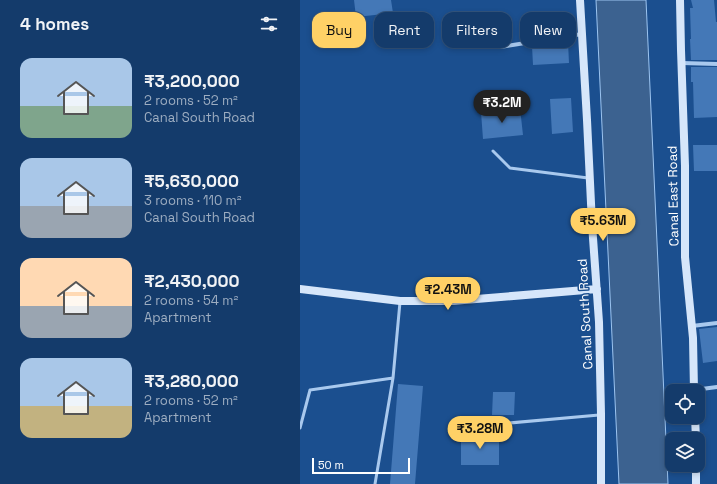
<!DOCTYPE html>
<html lang="en">
<head>
<meta charset="utf-8">
<style>
  :root { --surface:#143b6b; --page:#214673; --text:#f1f3f6; --muted:#9dadc1; --line:#33557e; --accent:#ffd166 }
  body { margin:0; font-family:"Space Grotesk",sans-serif; background:var(--page); color:var(--text); height:100vh; display:flex; flex-direction:column; font-size:15px; white-space:nowrap }
  * { box-sizing:border-box; margin:0 }
  p { font-size:13px; color:var(--muted) }
  .icon { flex:none; width:22px; height:22px; fill:none; stroke:currentColor; stroke-width:2; stroke-linecap:round; stroke-linejoin:round }
  .map { position:relative; flex:1; overflow:hidden }
  .details { display:flex; flex-direction:column; background:var(--surface); width:300px }
  .details>* { flex:none }
  .banner { position:absolute; left:12px; top:12px; width:345px; height:36px; display:flex; gap:8px }
  .fabs { position:absolute; left:365px; top:384px; display:grid; gap:8px }
  .fabs a { display:grid; place-items:center; width:40px; height:40px; border-radius:8px; background:var(--surface); box-shadow:0 2px 6px #0003,0 0 0 1px var(--line); font-size:20px }
  .scale { position:absolute; left:12px; bottom:10px; width:98px; box-sizing:border-box; padding-left:4px; border:2px solid #fff; border-top:0; font-size:11px; line-height:14px; white-space:nowrap; color:#fff; -webkit-text-stroke:3px #1b4f8f; paint-order:stroke }
  .price { position:absolute; translate:-50% -34px; padding:0 9px; border-radius:14px; background:var(--accent); color:#111; font-size:13px; line-height:26px; filter:drop-shadow(0 1px 2px #0008) }
  .price::after { content:''; position:absolute; left:50%; top:24px; width:12px; height:9px; margin-left:-6px; background:inherit; clip-path:polygon(0 0,100% 0,50% 100%) }
  .price.active { background:#222; color:#fff }
  ul { padding:0; list-style:none }
  li { display:flex; align-items:center; gap:12px; height:100px; padding:0 20px }
  li span { display:grid; place-items:center; flex:none; width:112px; height:80px; border-radius:12px; color:#555 }
  li>.icon { margin-inline-start:auto }
  span .icon { width:48px; height:48px; fill:#fffc; stroke-width:1 }
  li b { font-size:17px }
  h2 { display:flex; justify-content:space-between; align-items:center; height:48px; padding:0 20px; font-size:17px }
  .chip { padding:0 14px; border-radius:12px; background:var(--surface); box-shadow:0 2px 6px #0003,0 0 0 1px var(--line); font-size:14px; line-height:36px }
  .chip.active { background:var(--accent); color:#111 }
  main { display:flex; flex:1; min-height:0 }
  .map>svg:first-child { display:block }
  .water { fill:#3c6290; stroke:#9cc4f0 }
  .building { fill:#4478b7 }
  .lines { fill:none; stroke-linecap:round; stroke-linejoin:round }
  .lane { stroke:#a9c9ee; stroke-width:3 }
  .street { stroke:#a9c9ee; stroke-width:4 }
  .secondary { stroke:#d6e6fa; stroke-width:8 }
  .labels { text-anchor:middle; dominant-baseline:central; stroke-width:3; stroke-linejoin:round; paint-order:stroke }
  .street-label { font-size:13px; fill:#fff; stroke:#1b4f8f }
</style>
</head>
<body>
<main>
<section class="details">
<h2>4 homes<svg class="icon" aria-label="filters" viewBox="0 0 24 24"><path d="M4 7h16M4 17h16"/><circle cx="9" cy="7" r="2"/><circle cx="15" cy="17" r="2"/></svg></h2>
<ul>
<li><span style="background:linear-gradient(#a9c7e8 60%,#7fa58c 0)"><svg class="icon" aria-label="home" viewBox="0 0 24 24"><path d="M3 11l9-7 9 7M6 9v11h12V9"/></svg></span><div><b>₹3,200,000</b><p>2 rooms · 52 m²</p><p>Canal South Road</p></div></li>
<li><span style="background:linear-gradient(#a9c7e8 60%,#9aa5b1 0)"><svg class="icon" aria-label="home" viewBox="0 0 24 24"><path d="M3 11l9-7 9 7M6 9v11h12V9"/></svg></span><div><b>₹5,630,000</b><p>3 rooms · 110 m²</p><p>Canal South Road</p></div></li>
<li><span style="background:linear-gradient(#ffd9b3 60%,#9aa5b1 0)"><svg class="icon" aria-label="home" viewBox="0 0 24 24"><path d="M3 11l9-7 9 7M6 9v11h12V9"/></svg></span><div><b>₹2,430,000</b><p>2 rooms · 54 m²</p><p>Apartment</p></div></li>
<li><span style="background:linear-gradient(#a9c7e8 60%,#c2b280 0)"><svg class="icon" aria-label="home" viewBox="0 0 24 24"><path d="M3 11l9-7 9 7M6 9v11h12V9"/></svg></span><div><b>₹3,280,000</b><p>2 rooms · 52 m²</p><p>Apartment</p></div></li>
</ul>
</section>
<div class="map">
<svg width="417" height="484" viewBox="0 0 417 484">
  <rect width="100%" height="100%" fill="#1b4f8f"/>
  <path class="water" d="M296 0H346L368 484H319Z"/>
  <path class="building" d="M54 0H91L93 13 56 17Z
    M391 0H414L416 22H417V60H391L390 39H391L390 8H393Z
    M268 42 269 63 233 65 232 46 245 43Z
    M391 67H417V117L394 118 393 82H391Z
    M271 98 273 132 252 134 250 99Z
    M220 108 223 135 183 139 181 112Z
    M393 145H417V171H394Z
    M417 327V361L403 363 399 329Z
    M98 384 123 386 115 484H90Z
    M193 392H215L214 415H192Z
    M161 435H199V465H161Z"/>
  <g class="lines">
    <path class="lane" d="M193 151 210 168 288 178
      M187 425 299 415
      M0 428 10 390 93 378
      M75 484 93 378 100 302"/>
    <path class="street" d="M200 47 282 34
      M382 63 417 64
      M392 326 417 323
      M394 390 417 387"/>
    <path class="secondary" d="M280 0 287 120 292 224 299 322 301 414V484
      M380 0 381 50 385 166V257L393 338 394 391
      M0 289 100 301H152L297 289
      M395 417 396 439
      M396 465V484"/>
  </g>
  <g class="labels">
    <g class="street-label">
      <text transform="translate(373 196) rotate(-91)">Canal East Road</text>
      <text transform="translate(285 314) rotate(-93)">Canal South Road</text>
    </g>
  </g>
</svg>
<div class="fabs">
<a><svg class="icon" aria-label="locate" viewBox="0 0 24 24"><circle cx="12" cy="12" r="6"/><path d="M12 2v4M12 18v4M2 12h4M18 12h4"/></svg></a>
<a><svg class="icon" aria-label="layers" viewBox="0 0 24 24"><path d="M12 4l9 5-9 5-9-5zM3 14l9 5 9-5"/></svg></a>
</div>
<div class="scale">50 m</div>
<b class="price active" style="left:202px;top:124px">₹3.2M</b>
<b class="price" style="left:303px;top:242px">₹5.63M</b>
<b class="price" style="left:148px;top:311px">₹2.43M</b>
<b class="price" style="left:180px;top:450px">₹3.28M</b>
<div class="banner">
<a class="chip active">Buy</a>
<a class="chip">Rent</a>
<a class="chip">Filters</a>
<a class="chip">New</a>
</div>
</div>
</main>
</body>
</html>
